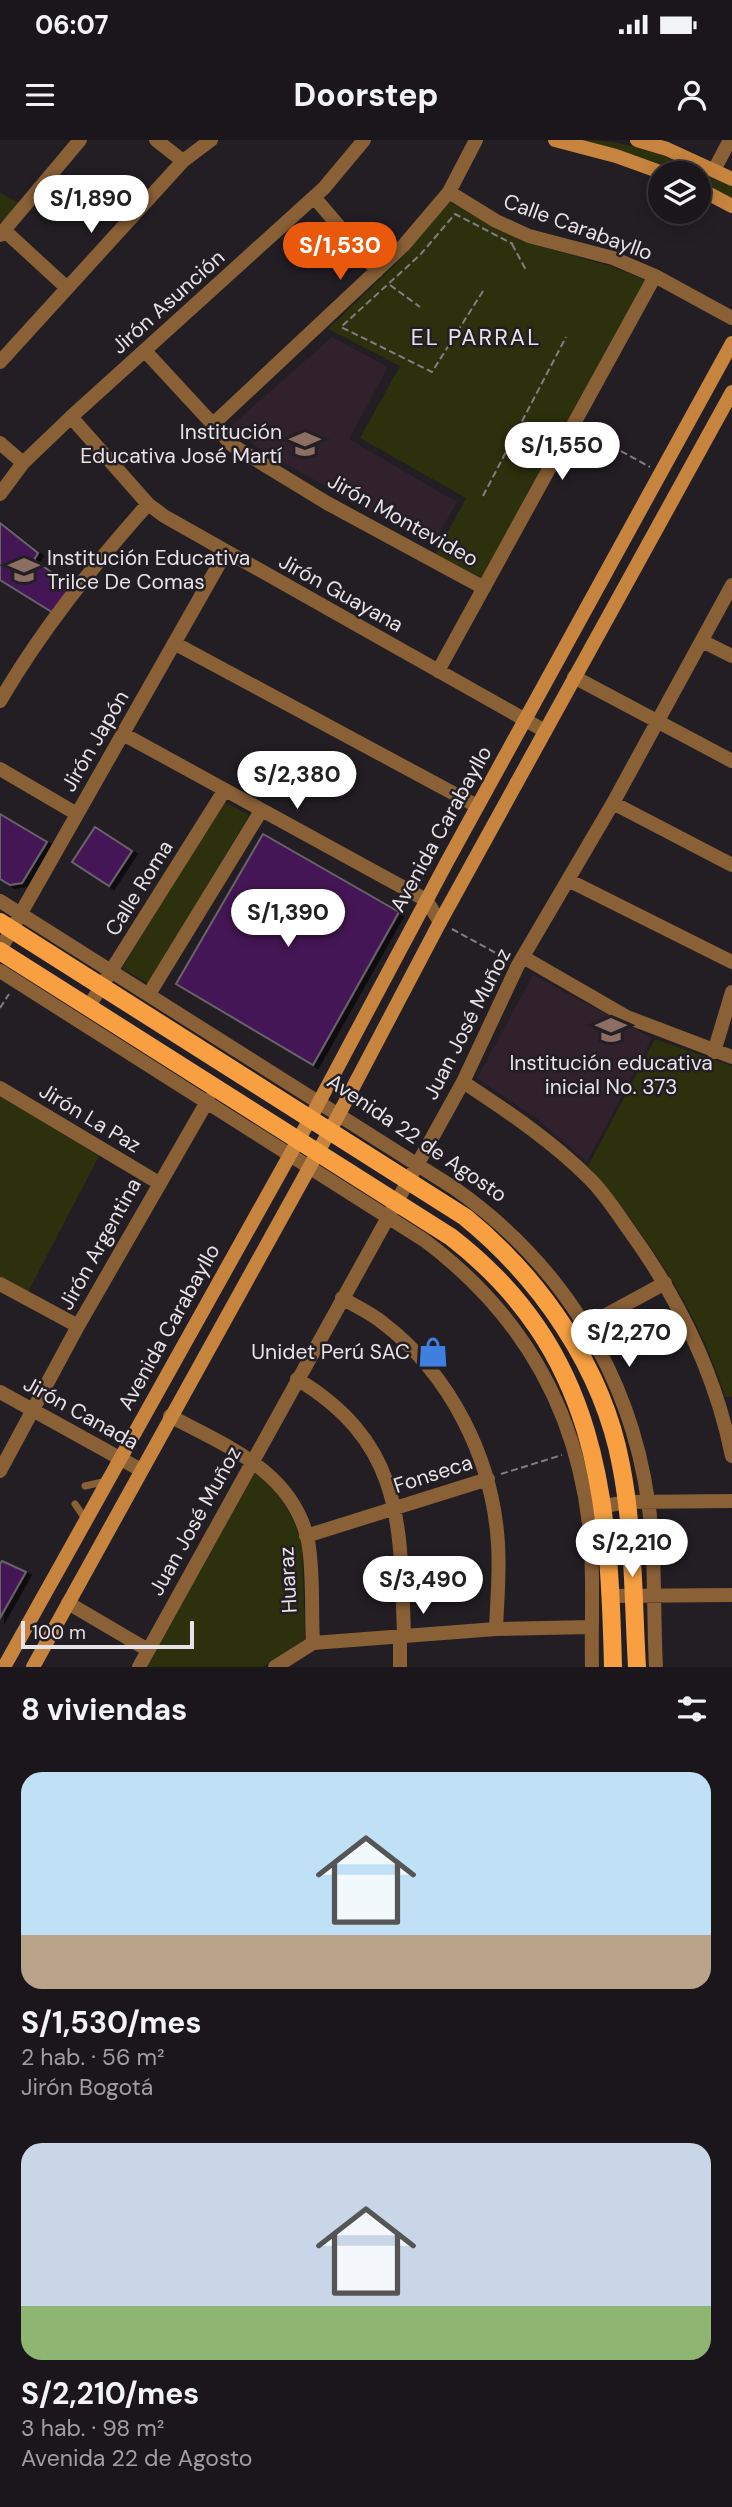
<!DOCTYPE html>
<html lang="es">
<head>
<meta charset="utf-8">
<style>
  :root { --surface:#1a161b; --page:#272328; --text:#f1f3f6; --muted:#9f9fa3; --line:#38353a; --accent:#ea580c }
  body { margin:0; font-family:"DM Sans",sans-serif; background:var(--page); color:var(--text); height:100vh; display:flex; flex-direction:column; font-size:26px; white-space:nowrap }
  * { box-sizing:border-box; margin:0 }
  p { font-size:23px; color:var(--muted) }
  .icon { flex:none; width:38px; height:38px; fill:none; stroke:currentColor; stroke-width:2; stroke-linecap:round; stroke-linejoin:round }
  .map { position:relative; height:1527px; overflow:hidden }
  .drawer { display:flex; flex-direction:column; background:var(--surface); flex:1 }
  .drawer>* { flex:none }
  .buttons { position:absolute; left:648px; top:21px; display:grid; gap:14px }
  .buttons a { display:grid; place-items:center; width:63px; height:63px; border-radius:50%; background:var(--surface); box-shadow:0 4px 18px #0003,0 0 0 2px var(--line); font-size:35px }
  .scale { position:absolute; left:21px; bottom:18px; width:173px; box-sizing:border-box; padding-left:7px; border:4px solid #e6e2e7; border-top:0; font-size:19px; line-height:24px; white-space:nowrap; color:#e6e2e7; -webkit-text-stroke:5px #221e24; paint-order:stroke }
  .price { position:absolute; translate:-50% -60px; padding:0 16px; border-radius:24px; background:#fff; color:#222; font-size:23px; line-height:46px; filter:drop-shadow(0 2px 4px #0008) }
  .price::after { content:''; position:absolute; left:50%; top:42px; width:21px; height:16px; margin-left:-10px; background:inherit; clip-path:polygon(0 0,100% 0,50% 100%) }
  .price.active { background:var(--accent); color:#fff }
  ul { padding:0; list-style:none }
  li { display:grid; align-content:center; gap:14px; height:371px; padding:0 21px }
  li span { display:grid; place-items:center; height:217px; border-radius:21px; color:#555 }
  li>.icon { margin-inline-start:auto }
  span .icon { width:126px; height:126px; fill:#fffc; stroke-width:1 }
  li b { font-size:30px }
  h2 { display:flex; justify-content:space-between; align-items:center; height:84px; padding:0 21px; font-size:30px }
  .status { display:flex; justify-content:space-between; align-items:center; height:49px; padding:0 35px; background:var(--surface); direction:ltr }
  .status svg { height:19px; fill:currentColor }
  header { display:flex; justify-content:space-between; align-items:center; height:91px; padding:0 21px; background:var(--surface); font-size:32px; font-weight:700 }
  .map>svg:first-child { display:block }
  .education { fill:#30212d }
  .green { fill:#2c300d }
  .building { fill:#451655; stroke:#68636a; stroke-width:2; filter:url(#shadow) }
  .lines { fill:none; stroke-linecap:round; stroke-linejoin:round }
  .path { stroke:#817d82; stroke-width:2; stroke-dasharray:7 3.5; stroke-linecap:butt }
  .lane { stroke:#8a6037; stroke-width:7 }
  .street { stroke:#8a6037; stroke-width:14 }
  .secondary { stroke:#c7843e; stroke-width:14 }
  .primary { stroke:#f79f41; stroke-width:18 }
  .labels { text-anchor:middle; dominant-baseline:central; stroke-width:5; stroke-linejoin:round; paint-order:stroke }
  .street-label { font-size:21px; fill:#e6e2e7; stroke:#221e24 }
  .poi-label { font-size:21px; fill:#e6e2e7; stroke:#221e24; text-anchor:end }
  .neighbourhood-label { font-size:23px; letter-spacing:2px; fill:#e6e2e7; stroke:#221e24 }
</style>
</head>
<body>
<div class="status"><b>06:07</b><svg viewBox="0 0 49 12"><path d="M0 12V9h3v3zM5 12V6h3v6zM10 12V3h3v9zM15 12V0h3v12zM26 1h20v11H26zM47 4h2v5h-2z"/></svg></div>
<header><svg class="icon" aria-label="menu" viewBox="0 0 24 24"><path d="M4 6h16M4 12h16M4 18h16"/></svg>Doorstep<svg class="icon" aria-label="person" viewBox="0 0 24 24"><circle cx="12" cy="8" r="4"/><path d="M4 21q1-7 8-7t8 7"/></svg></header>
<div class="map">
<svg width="732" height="1527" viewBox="0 0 732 1527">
  <defs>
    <filter id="shadow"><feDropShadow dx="5" dy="3" stdDeviation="0" flood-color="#0009"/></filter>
  </defs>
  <rect width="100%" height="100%" fill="#221e24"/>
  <path class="education" d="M332 197 388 227 349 299 457 362 432 406 259 309 231 286Z
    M533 835 652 898 587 1022 537 979 477 938Z"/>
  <path class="green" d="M584 0C634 0 688 22 732 46V59L698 43V33H676Z
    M0 53 19 63 0 83Z
    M450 62 519 100 610 126 645 140 482 439 436 414 466 358 360 298 400 226 328 189 400 120Z
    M224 662 249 675 149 844 122 828Z
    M655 899 732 926V1257H725C699 1171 646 1094 588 1026Z
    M0 955 99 1016 28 1152 0 1137Z
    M255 1331C279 1352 293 1373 302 1404L305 1499 263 1527H147Z"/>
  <path class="building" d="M0 383 38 413 34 420 74 448 55 474 0 440Z
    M0 674 47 702 22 743 10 745 0 739Z
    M95 687 132 711 109 746 72 722Z
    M263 694 399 772 313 925 176 844Z
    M2 1421 26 1432 0 1478V1424Z"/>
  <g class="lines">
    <path class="path" d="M512 104 526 130
      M390 145 420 167
      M483 151 432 232 341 187 420 115 455 74 513 104
      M584 291 650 327
      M483 356 566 197
      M452 789 505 818
      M0 868 9 854
      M501 1334 562 1315"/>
    <path class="lane" d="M85 1346 107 1341
      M75 1364 86 1380"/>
    <path class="street" d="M156 0 183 21
      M714 30 730 0
      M449 52 496 81 529 96 613 118 655 136 732 178
      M314 57 377 131
      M5 91 66 147
      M0 95 80 0
      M146 212 232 305 327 363 484 448
      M0 222 183 21 211 0
      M71 277 148 364 164 376 545 591
      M212 285 404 105 449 52 476 0
      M0 303 23 323
      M0 354 23 323 71 277 324 48 364 0
      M702 501 732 516
      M174 503 477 666
      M438 531 655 136
      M574 537 732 621
      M0 561C42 489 93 426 148 364
      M123 594 426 760 440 782
      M0 629 77 674
      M613 663 732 725
      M568 740 732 822
      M0 761 454 1048C560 1122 630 1233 648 1361 656 1415 653 1472 656 1527
      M0 810 226 412
      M523 817 627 877 732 917
      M0 831 424 1100C522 1173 578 1271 590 1393 594 1437 591 1483 592 1527
      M149 854 261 671
      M89 866 224 651
      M714 912 732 852
      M463 942C507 971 552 1001 590 1039 605 1054 617 1073 629 1090 679 1159 715 1232 732 1316
      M0 948 159 1043
      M0 1144 78 1186
      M342 1158C355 1166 371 1173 383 1183 451 1235 493 1320 498 1404 500 1432 497 1461 496 1489
      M586 1186 665 1143
      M297 1239C404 1304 400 1383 404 1495
      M0 1252 141 1330
      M170 1276C226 1306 293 1331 308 1401 314 1433 311 1470 313 1503
      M0 1331 78 1186 208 960
      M604 1366 627 1362 732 1361
      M306 1396 488 1339
      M611 1456 732 1455
      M68 1463 148 1510
      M400 1496V1527
      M139 1527 463 942 518 825 613 663 732 445
      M275 1527 313 1503 496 1489 591 1487"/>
    <path class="secondary" d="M555 0 616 16 663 33
      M637 0 667 9 732 39
      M698 48 732 66
      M4 1527 310 979 448 720 732 203
      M33 1527 339 974 440 782 732 252"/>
    <path class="primary" d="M0 782 465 1077C540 1138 603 1228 621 1325 634 1391 633 1460 637 1527
      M0 811 451 1097C598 1211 609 1355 613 1527"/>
  </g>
  <defs>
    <g id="school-bare" transform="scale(2.415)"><path d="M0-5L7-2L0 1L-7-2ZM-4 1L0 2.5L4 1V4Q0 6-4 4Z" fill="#8d6e63" stroke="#221e24" stroke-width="2.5" paint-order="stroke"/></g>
    <g id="shop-bare" transform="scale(2.415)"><path d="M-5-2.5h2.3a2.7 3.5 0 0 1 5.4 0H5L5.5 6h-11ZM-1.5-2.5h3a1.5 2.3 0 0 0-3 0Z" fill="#3f7fe0" stroke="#221e24" stroke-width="2.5" paint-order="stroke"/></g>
  </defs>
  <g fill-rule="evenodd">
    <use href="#school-bare" x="305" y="304"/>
    <use href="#school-bare" x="24" y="430"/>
    <use href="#school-bare" x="611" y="890"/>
    <use href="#shop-bare" x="433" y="1212"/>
  </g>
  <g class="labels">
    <g class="street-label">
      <text transform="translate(578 87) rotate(20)">Calle Carabayllo</text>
      <text transform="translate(168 162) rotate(-42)">Jirón Asunción</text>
      <text transform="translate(403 380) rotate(29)">Jirón Montevideo</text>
      <text transform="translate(341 453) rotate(29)">Jirón Guayana</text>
      <text transform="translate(95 601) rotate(-60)">Jirón Japón</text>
      <text transform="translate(441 689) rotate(-61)">Avenida Carabayllo</text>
      <text transform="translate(139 748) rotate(-58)">Calle Roma</text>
      <text transform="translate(467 884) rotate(-63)">Juan José Muñoz</text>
      <text transform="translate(90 978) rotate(31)">Jirón La Paz</text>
      <text transform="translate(417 998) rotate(34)">Avenida 22 de Agosto</text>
      <text transform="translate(100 1104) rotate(-61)">Jirón Argentina</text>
      <text transform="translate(169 1187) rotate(-61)">Avenida Carabayllo</text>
      <text transform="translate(81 1273) rotate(29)">Jirón Canada</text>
      <text transform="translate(433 1334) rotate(-18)">Fonseca</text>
      <text transform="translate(195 1381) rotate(-61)">Juan José Muñoz</text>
      <text transform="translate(288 1440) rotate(-93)">Huaraz</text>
    </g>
    <g class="poi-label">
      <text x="282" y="292">Institución<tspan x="282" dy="24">Educativa José Martí</tspan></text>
      <text x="47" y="418" text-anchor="start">Institución Educativa<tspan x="47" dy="24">Trilce De Comas</tspan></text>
      <text x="611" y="923" text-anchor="middle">Institución educativa<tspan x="611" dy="24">inicial No. 373</tspan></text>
      <text x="410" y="1212">Unidet Perú SAC</text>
    </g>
    <g class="neighbourhood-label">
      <text x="476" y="197">EL PARRAL</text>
    </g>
  </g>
</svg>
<div class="buttons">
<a><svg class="icon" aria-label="layers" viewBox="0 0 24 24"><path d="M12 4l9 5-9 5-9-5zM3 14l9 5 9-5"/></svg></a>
</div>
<div class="scale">100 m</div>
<b class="price" style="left:91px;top:95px">S/1,890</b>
<b class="price active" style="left:340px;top:142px">S/1,530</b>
<b class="price" style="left:562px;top:342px">S/1,550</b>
<b class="price" style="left:297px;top:671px">S/2,380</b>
<b class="price" style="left:288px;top:809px">S/1,390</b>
<b class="price" style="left:629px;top:1229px">S/2,270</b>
<b class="price" style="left:632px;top:1439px">S/2,210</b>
<b class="price" style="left:423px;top:1476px">S/3,490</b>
</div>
<section class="drawer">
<h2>8 viviendas<svg class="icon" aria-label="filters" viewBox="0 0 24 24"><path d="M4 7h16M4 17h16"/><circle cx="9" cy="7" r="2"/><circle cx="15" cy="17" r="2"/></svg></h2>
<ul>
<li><span style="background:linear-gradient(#bfe0f5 75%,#b9a48a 0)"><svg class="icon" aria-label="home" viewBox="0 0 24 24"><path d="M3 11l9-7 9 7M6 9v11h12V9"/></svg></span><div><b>S/1,530/mes</b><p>2 hab. · 56 m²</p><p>Jirón Bogotá</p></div></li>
<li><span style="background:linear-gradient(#c9d6e8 75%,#8fb573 0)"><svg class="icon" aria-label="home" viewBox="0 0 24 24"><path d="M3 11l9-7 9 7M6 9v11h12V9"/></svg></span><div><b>S/2,210/mes</b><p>3 hab. · 98 m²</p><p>Avenida 22 de Agosto</p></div></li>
</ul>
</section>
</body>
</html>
